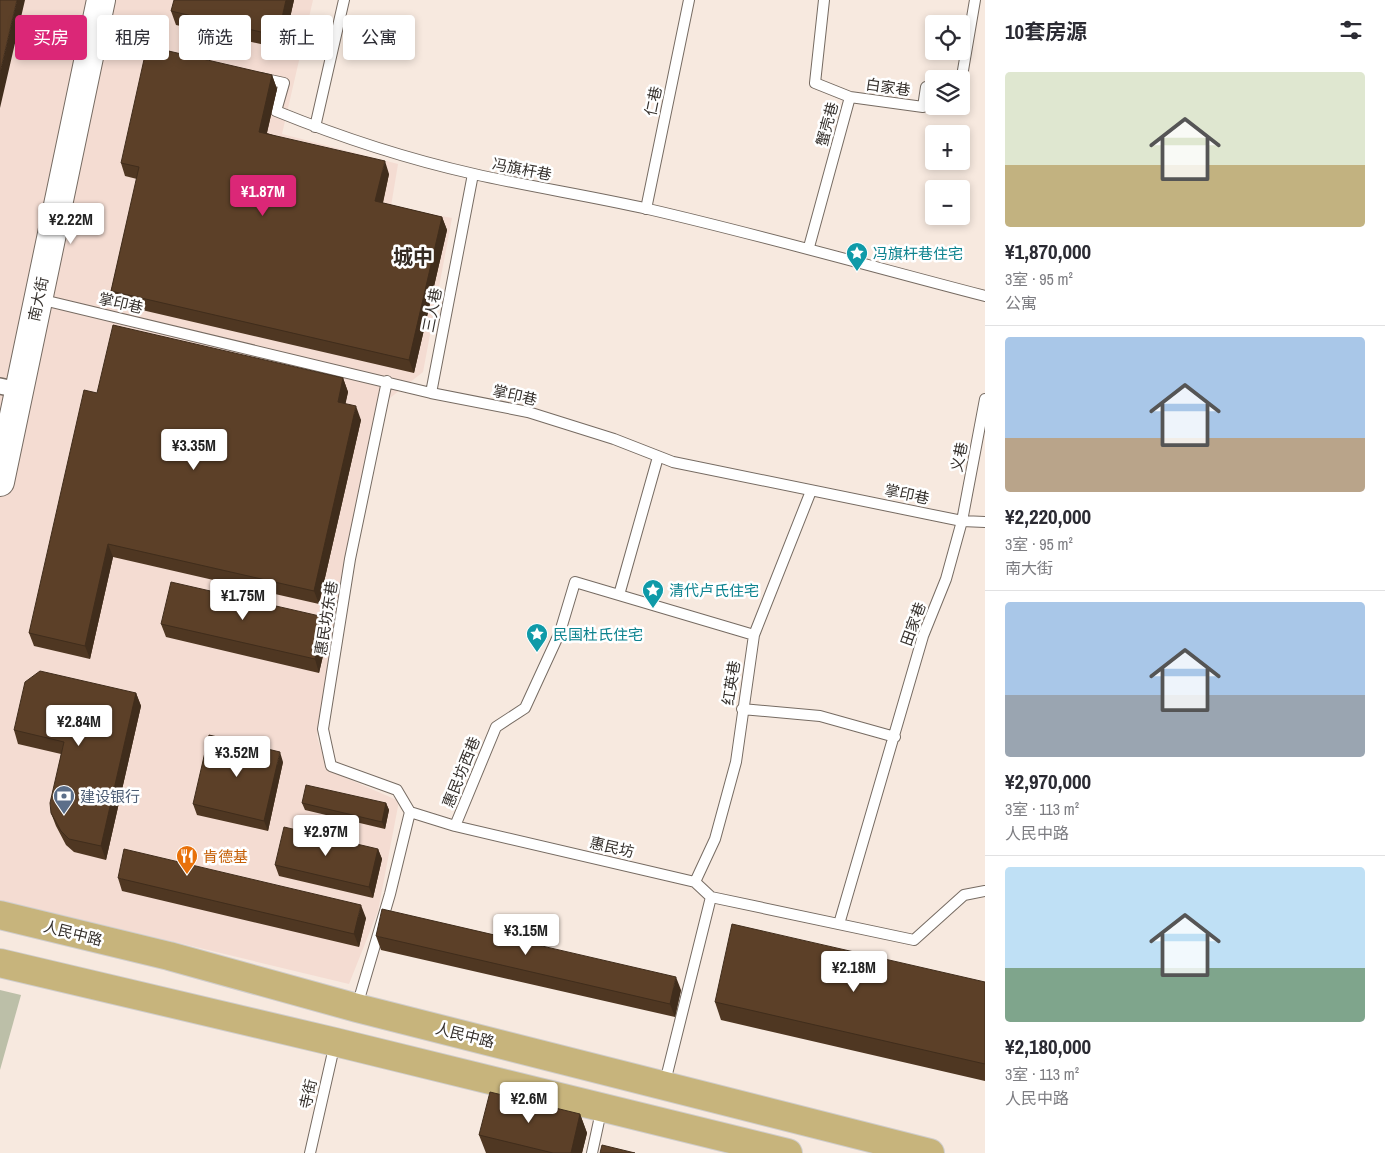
<!DOCTYPE html>
<html lang="zh">
<head>
<meta charset="utf-8">
<style>
  :root { --surface:#fff; --page:#f7f7f7; --text:#2b2b33; --muted:#7c7c81; --line:#e1e1e2; --accent:#db2777 }
  body { margin:0; font-family:"Archivo Narrow","Noto Sans SC",sans-serif; background:var(--page); color:var(--text); height:100vh; display:flex; flex-direction:column; font-size:19px; white-space:nowrap }
  * { box-sizing:border-box; margin:0 }
  p { font-size:16px; color:var(--muted) }
  .icon { flex:none; width:28px; height:28px; fill:none; stroke:currentColor; stroke-width:2; stroke-linecap:round; stroke-linejoin:round }
  .map { position:relative; flex:1; overflow:hidden }
  .panel { display:flex; flex-direction:column; background:var(--surface); width:400px }
  .panel>* { flex:none }
  .top-card { position:absolute; left:15px; top:15px; width:475px; height:45px; display:flex; gap:10px }
  .fabs { position:absolute; left:925px; top:15px; display:grid; gap:10px }
  .fabs a { display:grid; place-items:center; width:45px; height:45px; border-radius:5px; background:var(--surface); box-shadow:0 2px 8px #0003; font-size:25px }
  .price { position:absolute; translate:-50% -42px; padding:0 11px; border-radius:5px; background:#fff; color:#222; font-size:16px; line-height:32px; filter:drop-shadow(0 1px 2px #0008) }
  .price::after { content:''; position:absolute; left:50%; top:30px; width:15px; height:11px; margin-left:-8px; background:inherit; clip-path:polygon(0 0,100% 0,50% 100%) }
  .price.current { background:var(--accent); color:#fff }
  ul { padding:0; list-style:none }
  li { display:grid; align-content:center; gap:10px; height:265px; padding:0 20px }
  li+li { border-top:1px solid var(--line) }
  li span { display:grid; place-items:center; height:155px; border-radius:5px; color:#555 }
  li>.icon { margin-inline-start:auto }
  span .icon { width:90px; height:90px; fill:#fffc; stroke-width:1 }
  li b { font-size:21px }
  h2 { display:flex; justify-content:space-between; align-items:center; height:60px; padding:0 20px; font-size:21px }
  .chip { padding:0 18px; border-radius:5px; background:var(--surface); box-shadow:0 2px 8px #0003; font-size:18px; line-height:45px }
  .chip.current { background:var(--accent); color:#fff }
  main { display:flex; flex:1; min-height:0 }
  .map>svg:first-child { display:block }
  .commercial { fill:#f4dcd2 }
  .green { fill:#bcbfa8 }
  .lines { fill:none; stroke-linecap:round; stroke-linejoin:round }
  .service-casing { stroke:#766b62; stroke-width:12 }
  .pedestrian-casing { stroke:#766b62; stroke-width:18 }
  .secondary-casing { stroke:#766b62; stroke-width:30 }
  .primary-casing { stroke:#cfcdcc; stroke-width:30 }
  .service { stroke:#fff; stroke-width:10 }
  .pedestrian { stroke:#fff; stroke-width:15 }
  .secondary { stroke:#fff; stroke-width:28 }
  .primary { stroke:#c7b47c; stroke-width:28 }
  .wall { fill:#4f3722 }
  .shaded-wall { fill:#402d1c }
  .building { fill:#5c4028; stroke:#402d1c }
  .labels { text-anchor:middle; dominant-baseline:central; stroke-width:5; stroke-linejoin:round; paint-order:stroke }
  .street-label { font-size:15px; fill:#35302c; stroke:#fff }
  .culture-label { font-size:15px; fill:#0d838f; stroke:#fff; text-anchor:start }
  .service-label { font-size:15px; fill:#4e5e75; stroke:#fff; text-anchor:start }
  .food-label { font-size:15px; fill:#c56008; stroke:#fff; text-anchor:start }
  .district-label { font-size:20px; font-weight:bold; fill:#352b23; stroke:#fff }
</style>
</head>
<body>
<main>
<div class="map">
<svg width="985" height="1153" viewBox="0 0 985 1153">
  <rect width="100%" height="100%" fill="#f7e9df"/>
  <path class="commercial" d="M0 0H313L282 134 398 164 391 206 452 218 423 372 376 409 341 577 317 737 328 770 399 801 378 911 349 984 0 900Z"/>
  <path class="green" d="M0 990 21 995 0 1070Z"/>
  <g class="lines">
    <g class="service-casing">
      <path id="service" d="M95 41 159 55
        M261 78 284 83 276 111C340 137 407 159 474 174 532 187 590 196 648 209 761 235 873 267 985 296
        M961 82 975 0
        M850 97 923 107 926 87 934 89
        M315 127 344 0
        M646 209 689 0
        M809 247 850 97 815 83 824 0
        M39 299 431 393 528 412 614 439 673 462 962 521 985 522
        M387 381 350 559 323 729 331 766 397 790 410 812
        M431 393 473 174
        M619 595 658 457
        M742 709 820 716 895 737
        M410 812 455 826 695 882 711 897 914 940 964 895 985 891
        M455 826 496 727 525 708 560 632 575 582 754 635
        M695 882 715 839 736 762 754 635 811 491
        M839 924 923 636 946 579 962 521 985 399
        M357 1006 390 894 410 812
        M664 1086 711 897
        M310 1153 335 1043
        M592 1153 602 1107"/>
    </g>
    <g class="pedestrian-casing">
      <path id="pedestrian" d="M0 386 19 390"/>
    </g>
    <g class="secondary-casing">
      <path id="secondary" d="M0 482 101 0"/>
    </g>
    <g class="primary-casing">
      <path id="primary" d="M0 915 169 956 357 1008 930 1153
        M0 963 335 1042 788 1153"/>
    </g>
    <use href="#service" class="service"/>
    <use href="#pedestrian" class="pedestrian"/>
    <use href="#secondary" class="secondary"/>
    <use href="#primary" class="primary"/>
  </g>
  <path class="wall" d="M294 0 283 49 176 25 171 11Z
    M272 75 277 89 267 133 389 174 383 203 442 217 447 230 414 373 116 304 111 291 137 179 125 176 121 163Z
    M343 378 348 392 345 404 361 420 319 604 113 557 90 659 34 646 29 633 97 393Z
    M324 617 329 630 319 673 166 637 161 624Z
    M136 693 141 706 106 860 74 852 66 845 56 826 51 813 61 754 18 744 14 730Z
    M283 762 268 831 197 815 193 804Z
    M302 803H386L389 810 385 829 305 810Z
    M378 849 382 859 373 898 279 876 275 865Z
    M118 878 366 918 359 947 122 891Z
    M376 936 681 990 675 1017 381 950Z
    M985 982V1081L721 1020 715 1002Z
    M580 1114 587 1133 582 1153H486L479 1135Z"/>
  <path class="shaded-wall" d="M17 0H25L0 108V73Z
    M286 0H294L283 49 278 36Z
    M272 75 277 89 264 145 259 132Z
    M385 161 389 174 380 215 375 201Z
    M442 217 447 230 414 373 409 360Z
    M343 378 348 392 343 416 338 402Z
    M356 406 361 420 319 604 314 591Z
    M108 544 113 557 90 659 85 646Z
    M324 617 329 630 319 673 315 659Z
    M136 693 141 706 106 860 101 846Z
    M280 752 283 762 268 831 264 821Z
    M386 803 389 810 385 829 382 822Z
    M378 849 382 859 373 898 369 887Z
    M361 905 366 918 359 947 354 934Z
    M676 977 681 990 675 1017 670 1004Z
    M580 1114 587 1133 582 1153H571Z"/>
  <path class="building" d="M0 0H17L0 73Z
    M174 0H286L278 36 171 11Z
    M147 46 272 75 259 132 385 161 375 201 442 217 409 360 111 291 139 167 121 163Z
    M113 325 343 378 338 402 356 406 314 591 108 544 85 646 29 633 84 390 97 393Z
    M171 582 324 617 315 659 161 624Z
    M40 671 136 693 101 846 69 839 61 831 51 813 50 803 64 742 14 730 25 682Z
    M209 735 280 752 264 821 193 804Z
    M306 785 386 803 382 822 302 803Z
    M284 827 378 849 369 887 275 865Z
    M124 849 361 905 354 934 118 878Z
    M382 909 676 977 670 1004 376 936Z
    M732 924 985 982V1064L715 1002Z
    M490 1092 580 1114 571 1153H553L479 1135Z
    M602 1145 635 1153H600Z"/>
  <defs>
    <g id="sight-pin" transform="scale(1.125)"><path d="M0 17L-7.5 6A9.5 9.5 0 1 1 7.5 6Z" fill="#0f9aa8" stroke="#fff"/><path d="M0-6L1.8-2.2L6-1.7L2.9 1.2L3.7 5.4L0 3.3L-3.7 5.4L-2.9 1.2L-6-1.7L-1.8-2.2Z" fill="#fff"/></g>
    <g id="bank-pin" transform="scale(1.125)"><path d="M0 17L-7.5 6A9.5 9.5 0 1 1 7.5 6Z" fill="#5c6f8a" stroke="#fff"/><path d="M-6-4H6V4H-6ZM0-2.3a2.3 2.3 0 1 0 0 4.6a2.3 2.3 0 1 0 0-4.6Z" fill="#fff"/></g>
    <g id="restaurant-pin" transform="scale(1.125)"><path d="M0 17L-7.5 6A9.5 9.5 0 1 1 7.5 6Z" fill="#e8710a" stroke="#fff"/><path d="M-5-6h1v4h1v-4h1v4h1v-4h1v5L-1.5 .5V6h-2V.5L-5-1ZM5-6V6H3V1.5H1.5Q1.5-4 5-6Z" fill="#fff"/></g>
  </defs>
  <g fill-rule="evenodd">
    <use href="#sight-pin" x="857" y="253"/>
    <use href="#sight-pin" x="653" y="590"/>
    <use href="#sight-pin" x="537" y="634"/>
    <use href="#bank-pin" x="64" y="796"/>
    <use href="#restaurant-pin" x="187" y="856"/>
  </g>
  <g class="labels">
    <g class="street-label">
      <text transform="translate(888 87) rotate(8)">白家巷</text>
      <text transform="translate(653 101) rotate(-78)">仁巷</text>
      <text transform="translate(827 124) rotate(-75)">蟹壳巷</text>
      <text transform="translate(522 169) rotate(11)">冯旗杆巷</text>
      <text transform="translate(38 299) rotate(-78)">南大街</text>
      <text transform="translate(121 303) rotate(13)">掌印巷</text>
      <text transform="translate(432 310) rotate(-79)">三人巷</text>
      <text transform="translate(515 395) rotate(13)">掌印巷</text>
      <text transform="translate(959 457) rotate(-79)">义巷</text>
      <text transform="translate(907 494) rotate(12)">掌印巷</text>
      <text transform="translate(326 618) rotate(-81)">惠民坊东巷</text>
      <text transform="translate(913 624) rotate(-70)">田家巷</text>
      <text transform="translate(731 683) rotate(-81)">红英巷</text>
      <text transform="translate(461 772) rotate(-68)">惠民坊西巷</text>
      <text transform="translate(612 847) rotate(13)">惠民坊</text>
      <text transform="translate(73 933) rotate(14)">人民中路</text>
      <text transform="translate(465 1035) rotate(14)">人民中路</text>
      <text transform="translate(308 1094) rotate(-77)">寺街</text>
    </g>
    <g class="culture-label">
      <text x="873" y="253">冯旗杆巷住宅</text>
      <text x="669" y="590">清代卢氏住宅</text>
      <text x="553" y="634">民国杜氏住宅</text>
    </g>
    <g class="service-label">
      <text x="80" y="796">建设银行</text>
    </g>
    <g class="food-label">
      <text x="203" y="856">肯德基</text>
    </g>
    <g class="district-label">
      <text x="413" y="256">城中</text>
    </g>
  </g>
</svg>
<div class="fabs">
<a><svg class="icon" aria-label="locate" viewBox="0 0 24 24"><circle cx="12" cy="12" r="6"/><path d="M12 2v4M12 18v4M2 12h4M18 12h4"/></svg></a>
<a><svg class="icon" aria-label="layers" viewBox="0 0 24 24"><path d="M12 4l9 5-9 5-9-5zM3 14l9 5 9-5"/></svg></a>
<a>+</a>
<a>−</a>
</div>
<b class="price current" style="left:263px;top:217px">¥1.87M</b>
<b class="price" style="left:71px;top:245px">¥2.22M</b>
<b class="price" style="left:194px;top:471px">¥3.35M</b>
<b class="price" style="left:243px;top:621px">¥1.75M</b>
<b class="price" style="left:79px;top:747px">¥2.84M</b>
<b class="price" style="left:237px;top:778px">¥3.52M</b>
<b class="price" style="left:326px;top:857px">¥2.97M</b>
<b class="price" style="left:526px;top:956px">¥3.15M</b>
<b class="price" style="left:854px;top:993px">¥2.18M</b>
<b class="price" style="left:529px;top:1124px">¥2.6M</b>
<div class="top-card">
<a class="chip current">买房</a>
<a class="chip">租房</a>
<a class="chip">筛选</a>
<a class="chip">新上</a>
<a class="chip">公寓</a>
</div>
</div>
<section class="panel">
<h2>10套房源<svg class="icon" aria-label="filters" viewBox="0 0 24 24"><path d="M4 7h16M4 17h16"/><circle cx="9" cy="7" r="2"/><circle cx="15" cy="17" r="2"/></svg></h2>
<ul>
<li><span style="background:linear-gradient(#dfe7d0 60%,#c2b280 0)"><svg class="icon" aria-label="home" viewBox="0 0 24 24"><path d="M3 11l9-7 9 7M6 9v11h12V9"/></svg></span><div><b>¥1,870,000</b><p>3室 · 95 m²</p><p>公寓</p></div></li>
<li><span style="background:linear-gradient(#a9c7e8 65%,#b9a48a 0)"><svg class="icon" aria-label="home" viewBox="0 0 24 24"><path d="M3 11l9-7 9 7M6 9v11h12V9"/></svg></span><div><b>¥2,220,000</b><p>3室 · 95 m²</p><p>南大街</p></div></li>
<li><span style="background:linear-gradient(#a9c7e8 60%,#9aa5b1 0)"><svg class="icon" aria-label="home" viewBox="0 0 24 24"><path d="M3 11l9-7 9 7M6 9v11h12V9"/></svg></span><div><b>¥2,970,000</b><p>3室 · 113 m²</p><p>人民中路</p></div></li>
<li><span style="background:linear-gradient(#bfe0f5 65%,#7fa58c 0)"><svg class="icon" aria-label="home" viewBox="0 0 24 24"><path d="M3 11l9-7 9 7M6 9v11h12V9"/></svg></span><div><b>¥2,180,000</b><p>3室 · 113 m²</p><p>人民中路</p></div></li>
</ul>
</section>
</main>
</body>
</html>
